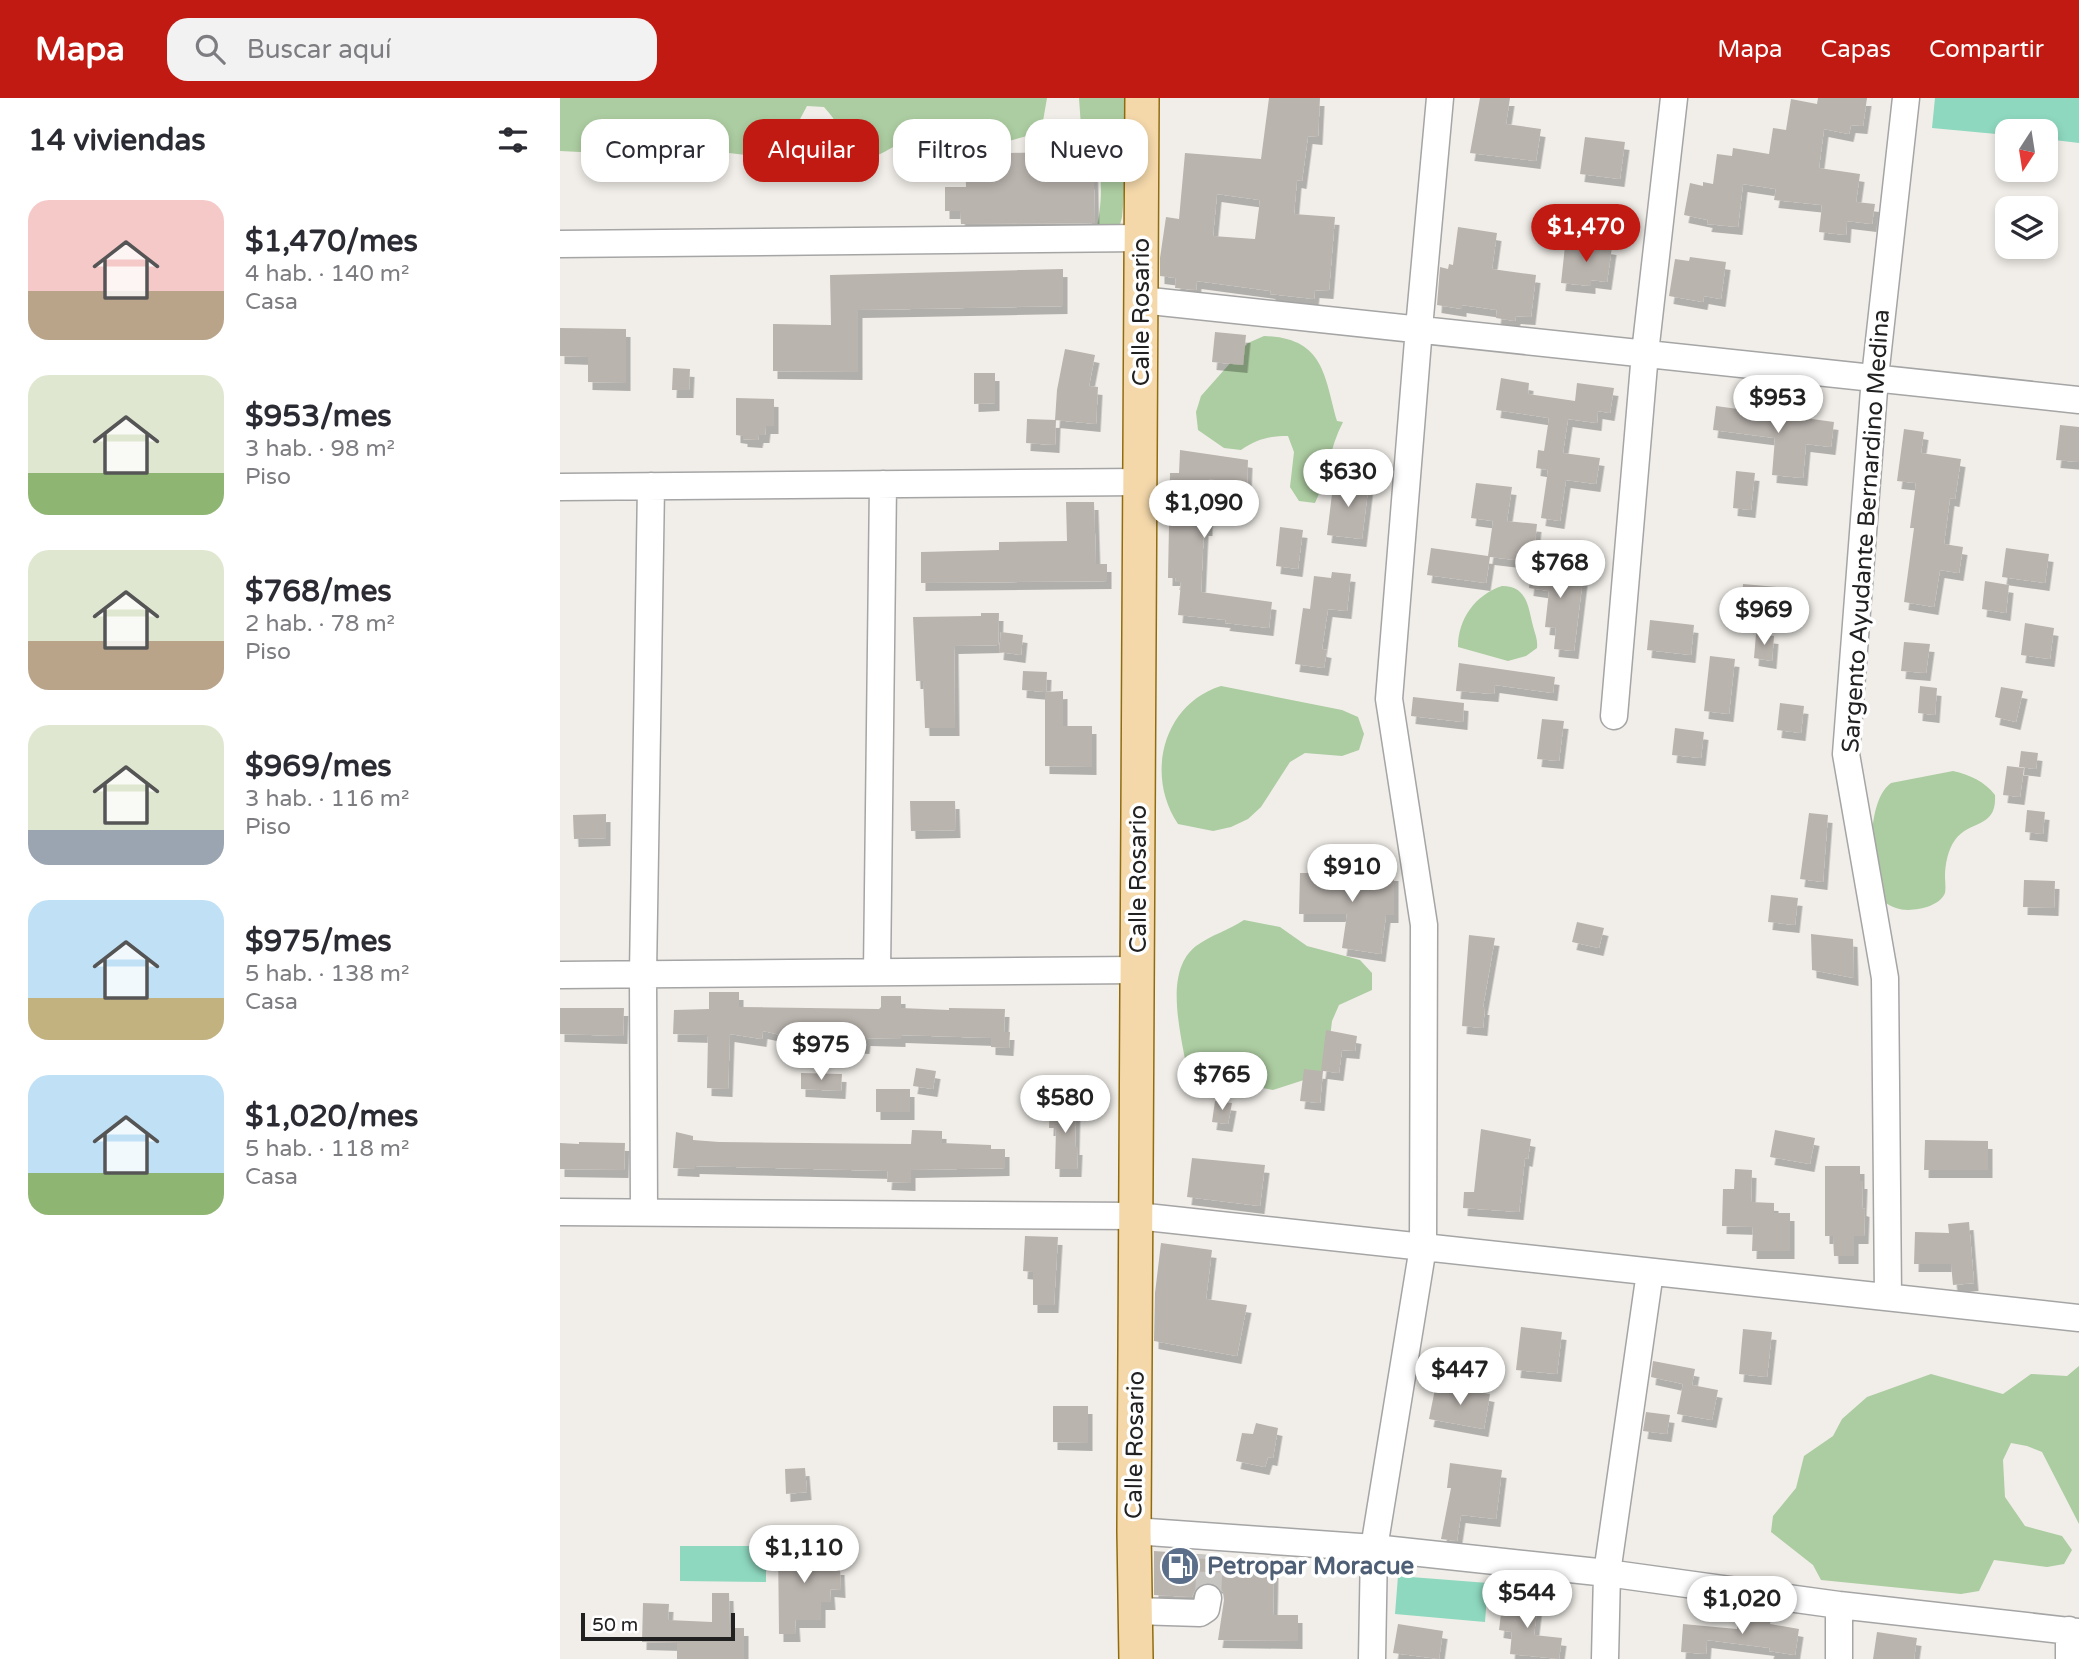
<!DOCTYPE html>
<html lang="es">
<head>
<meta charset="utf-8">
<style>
  :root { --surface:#fff; --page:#f2f2f3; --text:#2b2b33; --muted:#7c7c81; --accent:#c01a12 }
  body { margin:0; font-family:"Varela Round",sans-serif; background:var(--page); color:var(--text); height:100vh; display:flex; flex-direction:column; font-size:26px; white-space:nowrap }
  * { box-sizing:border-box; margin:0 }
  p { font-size:23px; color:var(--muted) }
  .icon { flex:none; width:38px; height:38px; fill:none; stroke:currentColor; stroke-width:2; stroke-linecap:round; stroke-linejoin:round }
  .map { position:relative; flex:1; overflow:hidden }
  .drawer { display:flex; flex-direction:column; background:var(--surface); width:560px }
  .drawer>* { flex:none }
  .hud { position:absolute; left:21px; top:21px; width:665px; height:63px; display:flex; gap:14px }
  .needle { width:46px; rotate:192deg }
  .buttons { position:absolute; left:1435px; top:21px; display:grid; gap:14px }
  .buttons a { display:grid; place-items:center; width:63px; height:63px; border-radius:14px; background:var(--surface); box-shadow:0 4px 10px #0003; font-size:35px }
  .scale { position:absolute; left:21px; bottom:18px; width:154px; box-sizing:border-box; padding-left:7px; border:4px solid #212121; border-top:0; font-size:19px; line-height:24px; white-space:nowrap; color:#212121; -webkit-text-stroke:5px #fff; paint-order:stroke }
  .price { position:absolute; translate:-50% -60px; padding:0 16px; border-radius:24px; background:#fff; color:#222; font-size:23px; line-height:46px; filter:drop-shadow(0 2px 4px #0008) }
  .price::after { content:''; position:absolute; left:50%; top:42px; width:21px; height:16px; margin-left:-10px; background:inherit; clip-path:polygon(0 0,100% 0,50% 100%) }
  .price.active { background:var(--accent); color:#fff }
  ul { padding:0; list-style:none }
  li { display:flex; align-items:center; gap:21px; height:175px; padding:0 28px }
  li span { display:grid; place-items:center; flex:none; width:196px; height:140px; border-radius:21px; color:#555 }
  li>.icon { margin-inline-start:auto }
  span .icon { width:84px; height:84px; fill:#fffc; stroke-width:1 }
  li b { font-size:30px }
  h2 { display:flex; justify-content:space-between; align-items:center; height:84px; padding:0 28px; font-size:30px }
  .tag { padding:0 24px; border-radius:21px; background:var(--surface); box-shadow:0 4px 10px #0003; font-size:24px; line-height:63px }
  .tag.active { background:var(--accent); color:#fff }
  header { display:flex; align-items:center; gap:42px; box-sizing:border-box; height:98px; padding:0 35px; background:var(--accent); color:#fff }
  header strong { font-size:33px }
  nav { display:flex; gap:38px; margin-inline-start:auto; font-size:24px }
  .search { width:490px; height:63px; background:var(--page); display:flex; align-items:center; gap:18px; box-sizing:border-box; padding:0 24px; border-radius:21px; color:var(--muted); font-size:26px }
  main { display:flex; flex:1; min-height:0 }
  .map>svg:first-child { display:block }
  .forest { fill:#accca1 }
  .pitch { fill:#8ed8bf }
  .building { fill:#bab4ae; fill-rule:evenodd; filter:url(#shadow) }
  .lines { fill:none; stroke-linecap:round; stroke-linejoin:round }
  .minor-tunnel { stroke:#c7c5c1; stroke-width:26; stroke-dasharray:26 13; stroke-linecap:butt }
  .minor-casing { stroke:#a5a5a5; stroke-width:29 }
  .major-casing { stroke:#916c0d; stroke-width:36 }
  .minor { stroke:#fff; stroke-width:26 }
  .major { stroke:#f4d8aa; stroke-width:33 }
  .labels { text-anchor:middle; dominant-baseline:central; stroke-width:7; stroke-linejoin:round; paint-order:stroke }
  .street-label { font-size:24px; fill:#212121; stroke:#fff }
  .service-label { font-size:24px; font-weight:bold; fill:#4e5e75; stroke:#fff; text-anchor:start }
</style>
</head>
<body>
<header>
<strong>Mapa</strong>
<div class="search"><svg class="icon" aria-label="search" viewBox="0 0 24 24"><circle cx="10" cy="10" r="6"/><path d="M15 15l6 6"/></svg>Buscar aquí</div>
<nav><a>Mapa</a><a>Capas</a><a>Compartir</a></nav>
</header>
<main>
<section class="drawer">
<h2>14 viviendas<svg class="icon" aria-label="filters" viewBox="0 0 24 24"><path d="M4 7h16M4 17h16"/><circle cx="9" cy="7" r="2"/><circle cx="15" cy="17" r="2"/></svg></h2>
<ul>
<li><span style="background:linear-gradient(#f6c9c9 65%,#b9a48a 0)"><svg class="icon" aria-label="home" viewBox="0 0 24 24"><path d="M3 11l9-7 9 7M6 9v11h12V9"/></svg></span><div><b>$1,470/mes</b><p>4 hab. · 140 m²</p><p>Casa</p></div></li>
<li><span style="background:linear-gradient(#dfe7d0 70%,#8fb573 0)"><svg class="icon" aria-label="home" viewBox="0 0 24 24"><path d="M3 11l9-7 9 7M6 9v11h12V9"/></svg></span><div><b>$953/mes</b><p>3 hab. · 98 m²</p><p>Piso</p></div></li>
<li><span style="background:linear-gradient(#dfe7d0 65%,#b9a48a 0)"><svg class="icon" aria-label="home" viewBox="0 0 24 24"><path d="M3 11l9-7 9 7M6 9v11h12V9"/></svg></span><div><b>$768/mes</b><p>2 hab. · 78 m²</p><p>Piso</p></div></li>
<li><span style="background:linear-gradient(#dfe7d0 75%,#9aa5b1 0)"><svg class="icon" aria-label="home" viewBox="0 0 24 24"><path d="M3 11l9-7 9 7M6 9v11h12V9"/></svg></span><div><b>$969/mes</b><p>3 hab. · 116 m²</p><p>Piso</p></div></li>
<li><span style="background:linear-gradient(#bfe0f5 70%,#c2b280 0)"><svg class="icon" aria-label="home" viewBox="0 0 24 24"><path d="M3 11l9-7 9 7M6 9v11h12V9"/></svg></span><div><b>$975/mes</b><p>5 hab. · 138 m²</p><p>Casa</p></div></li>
<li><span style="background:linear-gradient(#bfe0f5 70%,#8fb573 0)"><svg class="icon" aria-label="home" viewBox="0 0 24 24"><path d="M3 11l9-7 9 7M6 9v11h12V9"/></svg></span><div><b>$1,020/mes</b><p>5 hab. · 118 m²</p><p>Casa</p></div></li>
</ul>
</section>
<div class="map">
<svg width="1519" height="1561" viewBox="0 0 1519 1561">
  <defs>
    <filter id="shadow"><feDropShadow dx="4.5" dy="8" stdDeviation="0" flood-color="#0004"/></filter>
  </defs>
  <rect width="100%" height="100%" fill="#f1eee9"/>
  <path class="forest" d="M0 0H487L483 23 474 36 442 45 425 46 409 52 405 56C380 59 363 57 341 45 316 57 308 69 282 53 282 34 277 23 264 9L247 8 239 23 244 39 243 56 210 60 128 50 94 51 60 56 0 53Z
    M519 0H585L565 86 562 119 554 150 536 132C541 115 543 83 538 66 535 56 528 50 522 43Z
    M704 238C763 240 764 275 777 323L783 324C769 350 768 379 755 405L739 403 730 389 734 354 728 338C709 338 697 341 681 352L664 350 638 332 636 314 641 298 688 245Z
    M942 488C967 488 968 508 973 528 975 536 978 542 977 550L966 558 948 563 898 549C898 521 915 497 942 488Z
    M661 588 782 612 798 619 804 636 799 652 782 658 745 655 730 664 701 709 688 721 671 729 653 733 618 726C585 677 603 606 661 588Z
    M1393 673C1410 677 1424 683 1435 697 1437 731 1410 721 1395 742 1388 751 1385 767 1385 778 1385 783 1386 790 1385 795 1379 810 1349 815 1336 810 1327 807 1320 801 1313 796 1311 768 1306 703 1331 685Z
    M684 822 720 829 747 848 800 862 812 875V892L779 907 772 923 768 957 761 973 750 980 713 992 675 985 640 994 629 988C626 949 599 877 636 848 651 837 669 832 684 822Z
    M1519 1268V1426L1482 1354 1467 1348 1451 1345 1443 1362 1445 1399 1465 1428 1502 1438 1512 1452 1504 1466 1487 1469 1434 1462 1419 1493 1401 1496 1261 1482 1253 1467 1211 1434 1213 1418 1236 1390 1244 1358 1273 1338 1282 1321 1307 1299 1371 1276 1443 1296 1471 1276 1507 1278Z"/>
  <path class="pitch" d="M1375 0H1519V45L1486 41V33H1447V37L1372 30Z
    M120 1448H206V1484L120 1483Z
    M838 1478 928 1485 925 1524 835 1516Z"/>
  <path class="building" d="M709 0H760L758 39 748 38 742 83 737 82 734 116 775 119 769 193 755 192 754 201 710 196 711 193 637 183 636 192 615 190 616 180 600 178V160L606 119 619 121 625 55 701 61ZM657 96 700 102 695 141 653 138Z
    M920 0H950L946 26 981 31 976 63 910 55Z
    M1258 0H1307L1303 28 1291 27 1289 36 1264 31 1259 70 1300 76 1296 104 1315 106 1312 126 1287 123 1286 137 1259 134 1262 107 1214 102 1216 91 1183 86 1178 129 1147 126 1148 122 1124 117 1130 85 1143 88V84L1153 86 1157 56 1172 58 1173 50 1209 56 1213 30 1226 32 1231 1 1257 6Z
    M1025 39 1065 44 1060 81 1020 76Z
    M498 54 533 55 535 125 401 126 400 113H385V89H406L405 56Z
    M898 129 937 135 932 171 976 177 971 219 956 218 955 223 936 220 937 212 902 207V211L877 207 880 169 888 171 889 166 893 167Z
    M1010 143 1052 149 1047 184 1031 182V188L1001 185 1005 148H1009Z
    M1130 159 1166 164 1161 201 1144 198 1143 204 1109 198 1115 161 1129 163Z
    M503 171V208L298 212V274L213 273V226L271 227 270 177Z
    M0 230 66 231V285L28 284V259L0 258Z
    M655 234 686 237 683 267 652 264Z
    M505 251 535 257 529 288 538 289 536 326 495 322 497 292Z
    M113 270 130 271 129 292H112Z
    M414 275H435V305L414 306Z
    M941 280 969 285 968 296 1015 303 1017 285 1054 290 1050 315 1038 313 1037 325 1008 321 1003 355 1040 360 1036 386 1006 382 1000 423 981 420 988 372 976 370 978 352 984 353 989 320 936 312Z
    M176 300 214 301V328H206L205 337H199L198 342 183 341V338L176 337Z
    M1156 308 1274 324 1271 349 1246 346 1243 380 1212 377 1215 340 1153 332Z
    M467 321 496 322 495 347 466 345Z
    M1500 327 1519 329V364L1496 362Z
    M1344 331 1364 334 1361 355 1401 361 1395 401 1390 400 1384 446 1403 449 1399 475 1380 472 1374 509 1344 504 1354 430H1350L1356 385 1337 383Z
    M620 352 688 362 687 387 649 381 648 430H644L641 494 712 504 709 530 665 525 666 522 618 517 621 484H615L616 480H608L610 375H619Z
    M1176 373 1195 375 1191 412 1173 410Z
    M778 381 809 384 802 441 767 437 772 396 776 397Z
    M916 385 952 389 947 423 977 426 973 464 930 459 926 485 867 477 871 450 928 458 933 423 911 420Z
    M506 404H534L536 466H547V483L361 485V454L439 452V444L507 443Z
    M720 429 743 432 738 471 716 468Z
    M1446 450 1489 456 1485 485 1442 479Z
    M972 465 1024 472 1014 553 994 551 996 530 985 529 989 493 969 490Z
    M772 474 791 476 787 513 768 511 762 551 767 552 764 570 735 566 743 510 750 511 754 478 771 480Z
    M1425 483 1449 487 1446 515 1422 511Z
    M1183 486 1217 489 1214 519 1180 515Z
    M421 515H439L438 547 394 548 395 630H365L363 583H356L353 519 421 518Z
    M1090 522 1134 527 1131 557 1087 552Z
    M1465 525 1494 530 1490 561 1461 557Z
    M441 534 463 537 461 557 439 554Z
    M1196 536 1214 538 1212 563 1194 560Z
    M1344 544 1370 546 1366 575 1341 573Z
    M1150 558 1175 561 1169 616 1144 613Z
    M899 565 995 579 993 595 935 587 934 596 896 593Z
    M463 573 487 574 486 594 503 593V628H532V669L485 668V594L462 592Z
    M1360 588 1377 590 1375 617 1358 615Z
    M1441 589 1463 593 1456 624 1435 619Z
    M853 599 904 605 903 624 851 618Z
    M1220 605 1244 608 1241 635 1217 632Z
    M982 621 1004 623 999 663 977 661Z
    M1115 630 1144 634 1141 660 1112 657Z
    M1461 653 1478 655 1476 671 1459 669Z
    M1447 668 1464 670 1460 699 1443 697Z
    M350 703H395L396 732 351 733Z
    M1467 712 1485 714 1483 736 1465 734Z
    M1249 715 1268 717 1263 784 1240 781Z
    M46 716V740L14 741 13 717Z
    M740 775H834V817H826L821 856 782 850 787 816H739Z
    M1464 782 1495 783 1494 810 1463 809Z
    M1211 797 1238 800 1235 827 1208 824Z
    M1017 824 1044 830 1039 850 1012 844Z
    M1251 836 1293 841 1294 880 1252 872Z
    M909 837 935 840 923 909H925L923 930 902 928Z
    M149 894H179V909L319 911 321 909V898H341V910L389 912V910L445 911 444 934H450L449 950 431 949V940L341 937V941L306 940 305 948 286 947V943L255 935 237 934 235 940 203 933 202 941 170 936 168 991 147 990 148 937 113 936 114 912 149 911Z
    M0 910H64L63 938 0 936Z
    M766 932 797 938 795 953 782 952 779 975 763 973 760 1005 740 1003 744 971 761 973Z
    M356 970 376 973 373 991 353 988Z
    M241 975 282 976 281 993 241 991Z
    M316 991H350V1014H316Z
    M655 1003 672 1005 668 1026 652 1024Z
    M490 1005 516 1006 515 1049H518L517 1071H495L496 1030H489Z
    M921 1031 971 1041 968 1061 965 1060 959 1114 903 1110 904 1094H914Z
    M352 1032 382 1033V1045L431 1047V1051H445V1070L351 1072V1085L327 1084 328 1073 135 1068V1071L113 1070 116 1034 133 1038V1042L159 1044 351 1046Z
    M1215 1032 1255 1040 1250 1066 1210 1059Z
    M1365 1042 1428 1043V1072H1364Z
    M19 1044 65 1045 64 1072 0 1071V1045L19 1046Z
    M632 1060 705 1067 700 1108 627 1099Z
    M1265 1068H1300V1083H1303L1302 1110 1305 1111 1304 1138H1294V1158H1274L1273 1138H1265Z
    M1175 1071 1192 1072 1191 1104 1214 1105V1115H1230V1153H1192L1193 1129 1162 1128 1163 1091H1174Z
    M1409 1124 1414 1185 1393 1187 1391 1166H1354L1355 1134 1389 1135 1388 1126Z
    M465 1138 498 1139 494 1207H473V1174L463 1173Z
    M601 1145 652 1152 646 1201 687 1207 677 1258 594 1243 595 1195Z
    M961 1229 1002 1234 997 1276 956 1272Z
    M1183 1231 1212 1234 1207 1279 1179 1276Z
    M1093 1263 1135 1271 1132 1287 1158 1292 1152 1322 1117 1316 1123 1286 1091 1279Z
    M876 1286 930 1296 924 1331 869 1321Z
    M493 1308H528V1345L493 1344Z
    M1086 1314 1110 1317 1107 1336 1083 1333Z
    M696 1325 718 1330 713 1360 708 1359 705 1369 676 1363 682 1335 693 1336Z
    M890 1365 942 1372 936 1421 901 1417 897 1443 881 1441 891 1390H887Z
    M245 1370 247 1394 226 1396 225 1371Z
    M218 1449H270V1469H280L281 1492 270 1491 271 1504H261V1522H235L236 1536H219Z
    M594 1453 664 1458 663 1468 696 1471V1469H714L713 1517H738V1543L658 1542 664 1502 663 1494 659 1488 650 1484 642 1485 636 1490 632 1499 594 1497Z
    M152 1495H169L170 1530H184V1561H117V1545L82 1544 83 1505 109 1506 108 1522 152 1524Z
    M943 1499 978 1504 974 1537 1002 1540 999 1561 950 1556 952 1534 939 1532Z
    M1178 1518 1211 1522 1210 1526 1239 1531 1235 1557 1209 1553 1210 1550 1147 1542 1146 1556 1121 1554 1123 1526 1177 1531Z
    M838 1526 883 1533 879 1561 833 1555Z
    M1317 1534 1357 1540 1354 1561H1313Z"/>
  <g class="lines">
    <path class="minor-tunnel" d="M648 1500 650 1457"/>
    <g class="minor-casing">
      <path id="minor" d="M0 146 581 140
        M581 202 1519 302
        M0 389 581 384
        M1054 618 1085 255 1114 0
        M317 874 323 386
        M0 877 578 872
        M84 1113 83 876 91 388
        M0 1114 577 1118 1519 1220
        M1328 1199 1325 880 1286 656 1315 279 1346 0
        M574 1433 814 1450 1047 1475 1279 1507 1519 1534
        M575 1513 640 1515 646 1511 648 1500
        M812 1561 814 1450 863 1149 864 827 829 601 859 230 880 0
        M1045 1561 1047 1475 1090 1174
        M1279 1561V1507
        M1509 1561V1532"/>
    </g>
    <g class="major-casing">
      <path id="major" d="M576 1561 574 1433 582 0"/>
    </g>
    <use href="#minor" class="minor"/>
    <use href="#major" class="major"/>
  </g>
  <defs>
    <g id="fuel-disc" transform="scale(2.0125)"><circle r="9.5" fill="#5c6f8a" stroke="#fff"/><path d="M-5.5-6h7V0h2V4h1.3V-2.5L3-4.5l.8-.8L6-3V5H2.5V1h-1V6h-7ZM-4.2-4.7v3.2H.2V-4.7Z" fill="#fff"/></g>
  </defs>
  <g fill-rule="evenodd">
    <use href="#fuel-disc" x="620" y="1468"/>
  </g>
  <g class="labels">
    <g class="street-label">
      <text transform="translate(581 214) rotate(-90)">Calle Rosario</text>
      <text transform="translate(1306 433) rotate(-86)">Sargento Ayudante Bernardino Medina</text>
      <text transform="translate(578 781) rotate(-90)">Calle Rosario</text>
      <text transform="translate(575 1347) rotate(-89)">Calle Rosario</text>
    </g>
    <g class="service-label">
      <text x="647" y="1468">Petropar Moracue</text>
    </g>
  </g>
</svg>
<div class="buttons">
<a><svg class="needle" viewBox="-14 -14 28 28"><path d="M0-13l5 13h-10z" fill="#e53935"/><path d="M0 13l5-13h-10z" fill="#7c7c81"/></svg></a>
<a><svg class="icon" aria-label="layers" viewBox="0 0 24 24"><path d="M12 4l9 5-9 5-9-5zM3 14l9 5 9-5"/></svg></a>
</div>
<div class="scale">50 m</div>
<b class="price active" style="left:1026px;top:166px">$1,470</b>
<b class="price" style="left:1218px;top:337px">$953</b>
<b class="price" style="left:788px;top:411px">$630</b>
<b class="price" style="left:644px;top:442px">$1,090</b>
<b class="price" style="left:1000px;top:502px">$768</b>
<b class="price" style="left:1204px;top:549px">$969</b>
<b class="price" style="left:792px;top:806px">$910</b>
<b class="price" style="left:261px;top:984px">$975</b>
<b class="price" style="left:662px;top:1014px">$765</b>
<b class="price" style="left:505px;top:1037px">$580</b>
<b class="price" style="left:900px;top:1309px">$447</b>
<b class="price" style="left:244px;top:1487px">$1,110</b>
<b class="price" style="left:967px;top:1532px">$544</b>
<b class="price" style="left:1182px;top:1538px">$1,020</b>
<div class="hud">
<a class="tag">Comprar</a>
<a class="tag active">Alquilar</a>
<a class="tag">Filtros</a>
<a class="tag">Nuevo</a>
</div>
</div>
</main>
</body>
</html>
